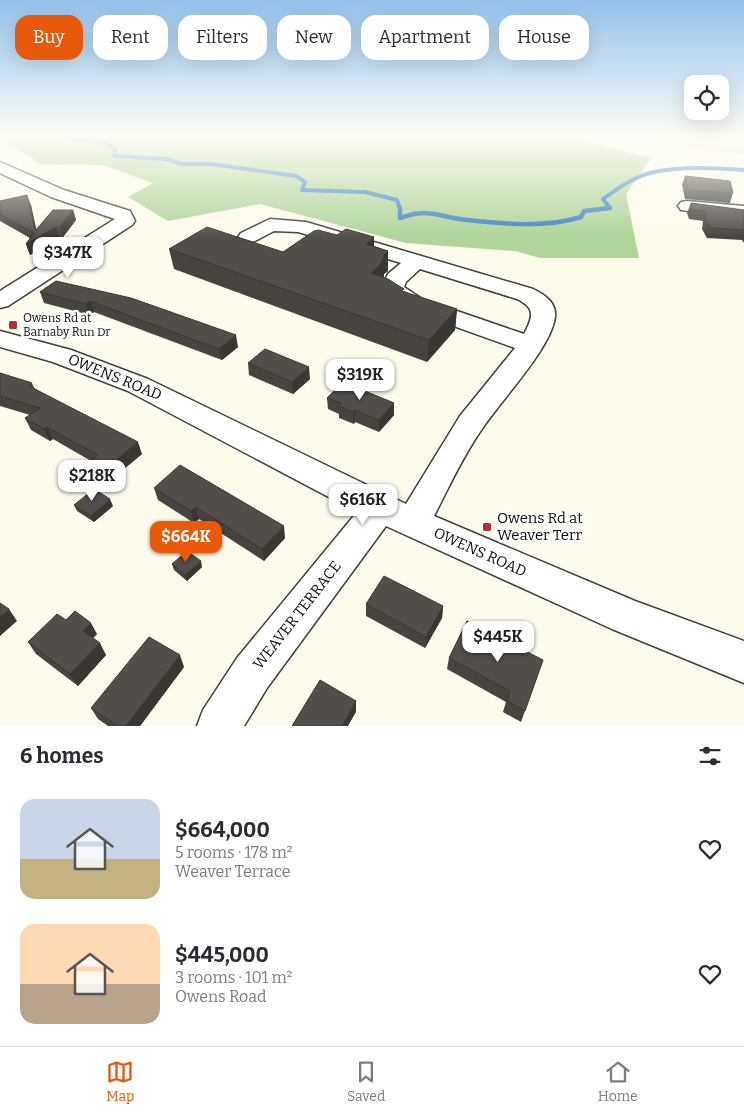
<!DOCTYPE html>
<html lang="en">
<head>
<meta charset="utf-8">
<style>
  :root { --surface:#fff; --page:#f2f2f3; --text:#2b2b33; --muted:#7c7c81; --line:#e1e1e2; --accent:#ea580c }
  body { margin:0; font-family:Bitter,serif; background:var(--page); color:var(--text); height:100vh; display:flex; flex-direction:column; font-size:19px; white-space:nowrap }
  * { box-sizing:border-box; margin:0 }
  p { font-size:16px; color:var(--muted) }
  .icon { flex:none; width:28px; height:28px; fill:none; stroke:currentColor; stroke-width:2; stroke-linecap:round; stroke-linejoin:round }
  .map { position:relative; height:726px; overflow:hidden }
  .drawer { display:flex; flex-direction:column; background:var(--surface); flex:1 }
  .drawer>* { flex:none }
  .top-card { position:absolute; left:15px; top:15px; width:715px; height:45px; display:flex; gap:10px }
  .tools { position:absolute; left:684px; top:75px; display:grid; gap:10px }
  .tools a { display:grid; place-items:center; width:45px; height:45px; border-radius:10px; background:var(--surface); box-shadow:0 5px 20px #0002; font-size:25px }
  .price { position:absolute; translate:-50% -42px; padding:0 11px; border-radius:10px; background:#fff; color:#222; font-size:16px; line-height:32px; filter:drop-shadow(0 1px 2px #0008) }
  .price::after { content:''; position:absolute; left:50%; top:30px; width:15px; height:11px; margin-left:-8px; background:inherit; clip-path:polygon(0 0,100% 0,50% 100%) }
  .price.on { background:var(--accent); color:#fff }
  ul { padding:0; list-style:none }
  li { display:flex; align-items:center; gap:15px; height:125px; padding:0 20px }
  li span { display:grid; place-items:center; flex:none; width:140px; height:100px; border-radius:15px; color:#555 }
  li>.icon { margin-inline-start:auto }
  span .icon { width:60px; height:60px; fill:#fffc; stroke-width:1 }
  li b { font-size:21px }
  h2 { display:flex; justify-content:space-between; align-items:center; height:60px; padding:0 20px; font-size:21px }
  .pill { padding:0 18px; border-radius:15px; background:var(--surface); box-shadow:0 5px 20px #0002; font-size:18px; line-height:45px }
  .pill.on { background:var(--accent); color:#fff }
  .dock { display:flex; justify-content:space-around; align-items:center; height:70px; border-top:1px solid var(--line); background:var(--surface); font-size:14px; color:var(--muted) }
  .dock a { display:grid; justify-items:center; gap:2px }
  .dock .on { color:var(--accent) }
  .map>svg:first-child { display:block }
  .forest { fill:#b0d49a }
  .pitch { fill:#deecca }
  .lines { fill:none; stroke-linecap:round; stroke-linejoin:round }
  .stream-far1 { stroke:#4286c1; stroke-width:4 }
  .stream { stroke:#4286c1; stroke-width:4.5 }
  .minor-casing { stroke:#3f3f3f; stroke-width:3 }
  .minor { fill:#fff; fill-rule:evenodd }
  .wall { fill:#47433f }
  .shaded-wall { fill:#3a3733 }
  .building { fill:#534e49; stroke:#3a3733 }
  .poi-dot { fill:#af3330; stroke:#fff; stroke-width:2 }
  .labels { text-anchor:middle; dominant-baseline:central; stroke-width:5; stroke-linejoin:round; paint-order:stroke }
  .poi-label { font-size:12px; fill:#0c0c0c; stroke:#fff; text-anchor:start }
  .near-street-label { font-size:15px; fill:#0c0c0c; stroke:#fff }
  .near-poi-label { font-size:15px; fill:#0c0c0c; stroke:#fff; text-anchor:start }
</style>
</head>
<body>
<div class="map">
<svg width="744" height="726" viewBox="0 0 744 726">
  <rect width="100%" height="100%" fill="#fdfbec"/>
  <path class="forest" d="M0 136H586L590 143 651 158 626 194 639 258H540L515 251 406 243 260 204 168 221 128 197 153 183 103 165 40 164 0 138Z"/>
  <path class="pitch" d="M619 136H739L744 141V153L667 147Z"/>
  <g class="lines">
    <path class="stream-far1" d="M68 136C85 144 99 136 115 149L114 156 167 159 181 164H211L296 176 305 182 302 190 365 192 397 200 400 209
      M601 209 610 208 603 199C618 188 635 176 654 172 683 166 715 168 744 170"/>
    <path class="stream" d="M400 208V218C430 207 438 217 467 220 504 224 546 228 581 217L584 211 610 208"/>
    <g class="minor-casing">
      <path id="minor" d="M0 162 64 190 130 211 135 221 132 225 8 306 0 308V291L115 219 51 197 0 173Z
        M687 201 744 206V218L681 210 678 206 681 202Z
        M270 219 306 222 533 289C544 294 557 303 555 317 551 349 500 401 482 429 463 456 449 487 434 516L635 601 744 641V683L612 629 386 526 267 688 244 726H197L203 710 237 658 357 512 128 391 53 362 0 347V331L71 350 148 379 406 504 460 416 515 348 406 309 391 301 381 288 388 274 401 263 298 232 274 231 255 241 248 243 241 241 238 237 241 233ZM420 269 517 299C536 308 533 317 524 334L422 299 404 287 406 282Z"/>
    </g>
    <use href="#minor" class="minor"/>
  </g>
  <path class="wall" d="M685 176 733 193 730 203 685 199 682 185Z
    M0 201 31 205 36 230 73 210 76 220 63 237H59L30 255 26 244 30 238 0 221Z
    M691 203 744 210V243L742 240 707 238 702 229 703 221 689 219 687 213Z
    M374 246 388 251V271L384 274V278L404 292 457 309 455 330 427 362 174 269 169 249 283 252Z
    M56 281 238 347 222 360 94 312 90 315 44 303 40 292Z
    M248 363 310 379 293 394 249 375Z
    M0 373 32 383 34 388 142 454 107 483 93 475 88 463 91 461 53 439 50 441 31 430 25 418 30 415 0 406Z
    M327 398 394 403V415L379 432 355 422 354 424 339 418V414L328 409Z
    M154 488 285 538 264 561 199 519 194 523 158 500Z
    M74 505 113 506 94 522 77 511Z
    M172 564 202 567 187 581 174 570Z
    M366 604 443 606 442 618 425 648 366 616Z
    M66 620 97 634 93 638 106 655 78 686 36 654 28 642Z
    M449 658 543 660 521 722 503 712 506 702 447 669Z
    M184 667 140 726H108L98 719 91 708Z"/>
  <path class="shaded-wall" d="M27 195 31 205 38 237 56 227 59 237 30 255 26 244 35 231Z
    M73 210 76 220 63 237 60 227Z
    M374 237V257L366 244Z
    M388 251V271L384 274V277L380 286 371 273 383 256Z
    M90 301 94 312 90 315 86 304Z
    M457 309 455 330 427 362 429 340Z
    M236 335 238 347 222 360 219 349Z
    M309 367 310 379 293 394 292 382Z
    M394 403V415L379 432V420Z
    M355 410V422L354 424 353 412Z
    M47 427 53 439 50 441 44 429Z
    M138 442 142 454 107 483 103 471Z
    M110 499 113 506 94 522 91 516Z
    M196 507 199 519 194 523 191 511Z
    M284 526 285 538 264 561 262 549Z
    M201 561 202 567 187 581 185 575Z
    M443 606 442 618 425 648 426 637Z
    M9 609 17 621 0 636V617Z
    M91 623 97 634 89 642 83 631Z
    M100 643 106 655 78 686 70 674Z
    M180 655 184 667 140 726H126Z
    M356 701V712L348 726H342Z"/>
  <path class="building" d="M685 176 730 181 733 193 688 190Z
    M27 195 35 231 53 210H73L60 227H56L26 244 34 233 0 214V201Z
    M691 203 744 210V230L711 228 705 219 706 211 692 210Z
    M207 227 283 252 314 231 318 230 337 235 346 229 374 237 366 244 388 251 383 256H385L380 265 371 273 388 279 404 289 402 291 457 309 429 340 169 249Z
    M56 281 131 298 236 335 219 349 90 301 86 304 40 292Z
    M265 349 309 367 292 382 248 363Z
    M0 373 32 383 29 386 138 442 103 471 88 463 98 455 47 427 44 429 25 418 40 408 0 396Z
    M343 382 394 403 379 420 355 410 353 412 339 406 341 403 327 398Z
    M180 465 284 526 262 549 196 507 191 511 154 488Z
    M94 489 110 499 91 516 74 505Z
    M187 551 201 561 185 575 172 564Z
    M384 576 443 606 426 637 366 604Z
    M0 603 9 609 0 617Z
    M75 611 91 623 83 631 100 643 70 674 28 642 57 614 66 620Z
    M467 621 543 660 525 711 507 701 510 691 449 658Z
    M149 637 180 655 126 726H118L91 708Z
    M320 680 356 701 342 726H292Z"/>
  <linearGradient id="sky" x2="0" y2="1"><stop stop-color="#93c2eb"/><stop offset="0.57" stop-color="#fefdf6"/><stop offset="1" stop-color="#fefdf6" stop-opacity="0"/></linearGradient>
  <rect width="744" height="238" fill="url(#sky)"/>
  <g class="poi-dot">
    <rect x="8" y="320" width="10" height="10" rx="2.5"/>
    <rect x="482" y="522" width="10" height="10" rx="2.5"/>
  </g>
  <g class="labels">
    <g class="poi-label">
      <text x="23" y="318">Owens Rd at<tspan x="23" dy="14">Barnaby Run Dr</tspan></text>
    </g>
    <g class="near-street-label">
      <text transform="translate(115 377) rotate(22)">OWENS ROAD</text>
      <text transform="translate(480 552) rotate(24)">OWENS ROAD</text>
      <text transform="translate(297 615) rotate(-52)">WEAVER TERRACE</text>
    </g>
    <g class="near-poi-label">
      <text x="497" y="518">Owens Rd at<tspan x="497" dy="17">Weaver Terr</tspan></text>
    </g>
  </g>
</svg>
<div class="tools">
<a><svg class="icon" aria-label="locate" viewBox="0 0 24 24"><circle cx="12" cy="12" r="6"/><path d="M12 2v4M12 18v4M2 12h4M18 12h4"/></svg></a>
</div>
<b class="price" style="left:68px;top:279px">$347K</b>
<b class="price" style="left:360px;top:401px">$319K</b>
<b class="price" style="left:92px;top:502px">$218K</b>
<b class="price" style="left:363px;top:526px">$616K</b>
<b class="price on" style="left:186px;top:563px">$664K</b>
<b class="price" style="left:498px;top:663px">$445K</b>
<div class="top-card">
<a class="pill on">Buy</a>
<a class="pill">Rent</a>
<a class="pill">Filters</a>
<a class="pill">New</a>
<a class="pill">Apartment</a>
<a class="pill">House</a>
</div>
</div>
<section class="drawer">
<h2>6 homes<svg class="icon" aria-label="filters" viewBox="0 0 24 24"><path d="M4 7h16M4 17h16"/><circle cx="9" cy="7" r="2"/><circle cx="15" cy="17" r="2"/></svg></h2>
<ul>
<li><span style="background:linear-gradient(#c9d6e8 60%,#c2b280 0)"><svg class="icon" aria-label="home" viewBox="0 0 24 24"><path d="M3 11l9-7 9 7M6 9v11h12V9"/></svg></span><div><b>$664,000</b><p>5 rooms · 178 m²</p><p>Weaver Terrace</p></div><svg class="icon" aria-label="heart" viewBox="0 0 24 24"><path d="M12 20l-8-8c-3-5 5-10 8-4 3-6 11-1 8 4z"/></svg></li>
<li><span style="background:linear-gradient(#ffd9b3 60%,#b9a48a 0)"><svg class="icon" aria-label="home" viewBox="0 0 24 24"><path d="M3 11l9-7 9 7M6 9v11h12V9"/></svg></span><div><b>$445,000</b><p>3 rooms · 101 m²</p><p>Owens Road</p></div><svg class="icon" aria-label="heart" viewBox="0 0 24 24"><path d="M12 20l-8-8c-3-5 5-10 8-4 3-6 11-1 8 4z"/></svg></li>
</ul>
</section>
<nav class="dock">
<a class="on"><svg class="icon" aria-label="map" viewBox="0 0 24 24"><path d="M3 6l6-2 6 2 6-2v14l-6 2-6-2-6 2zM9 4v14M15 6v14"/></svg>Map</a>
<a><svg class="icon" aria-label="saved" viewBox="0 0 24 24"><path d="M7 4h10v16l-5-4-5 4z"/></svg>Saved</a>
<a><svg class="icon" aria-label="home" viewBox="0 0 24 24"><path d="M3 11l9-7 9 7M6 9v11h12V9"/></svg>Home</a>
</nav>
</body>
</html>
